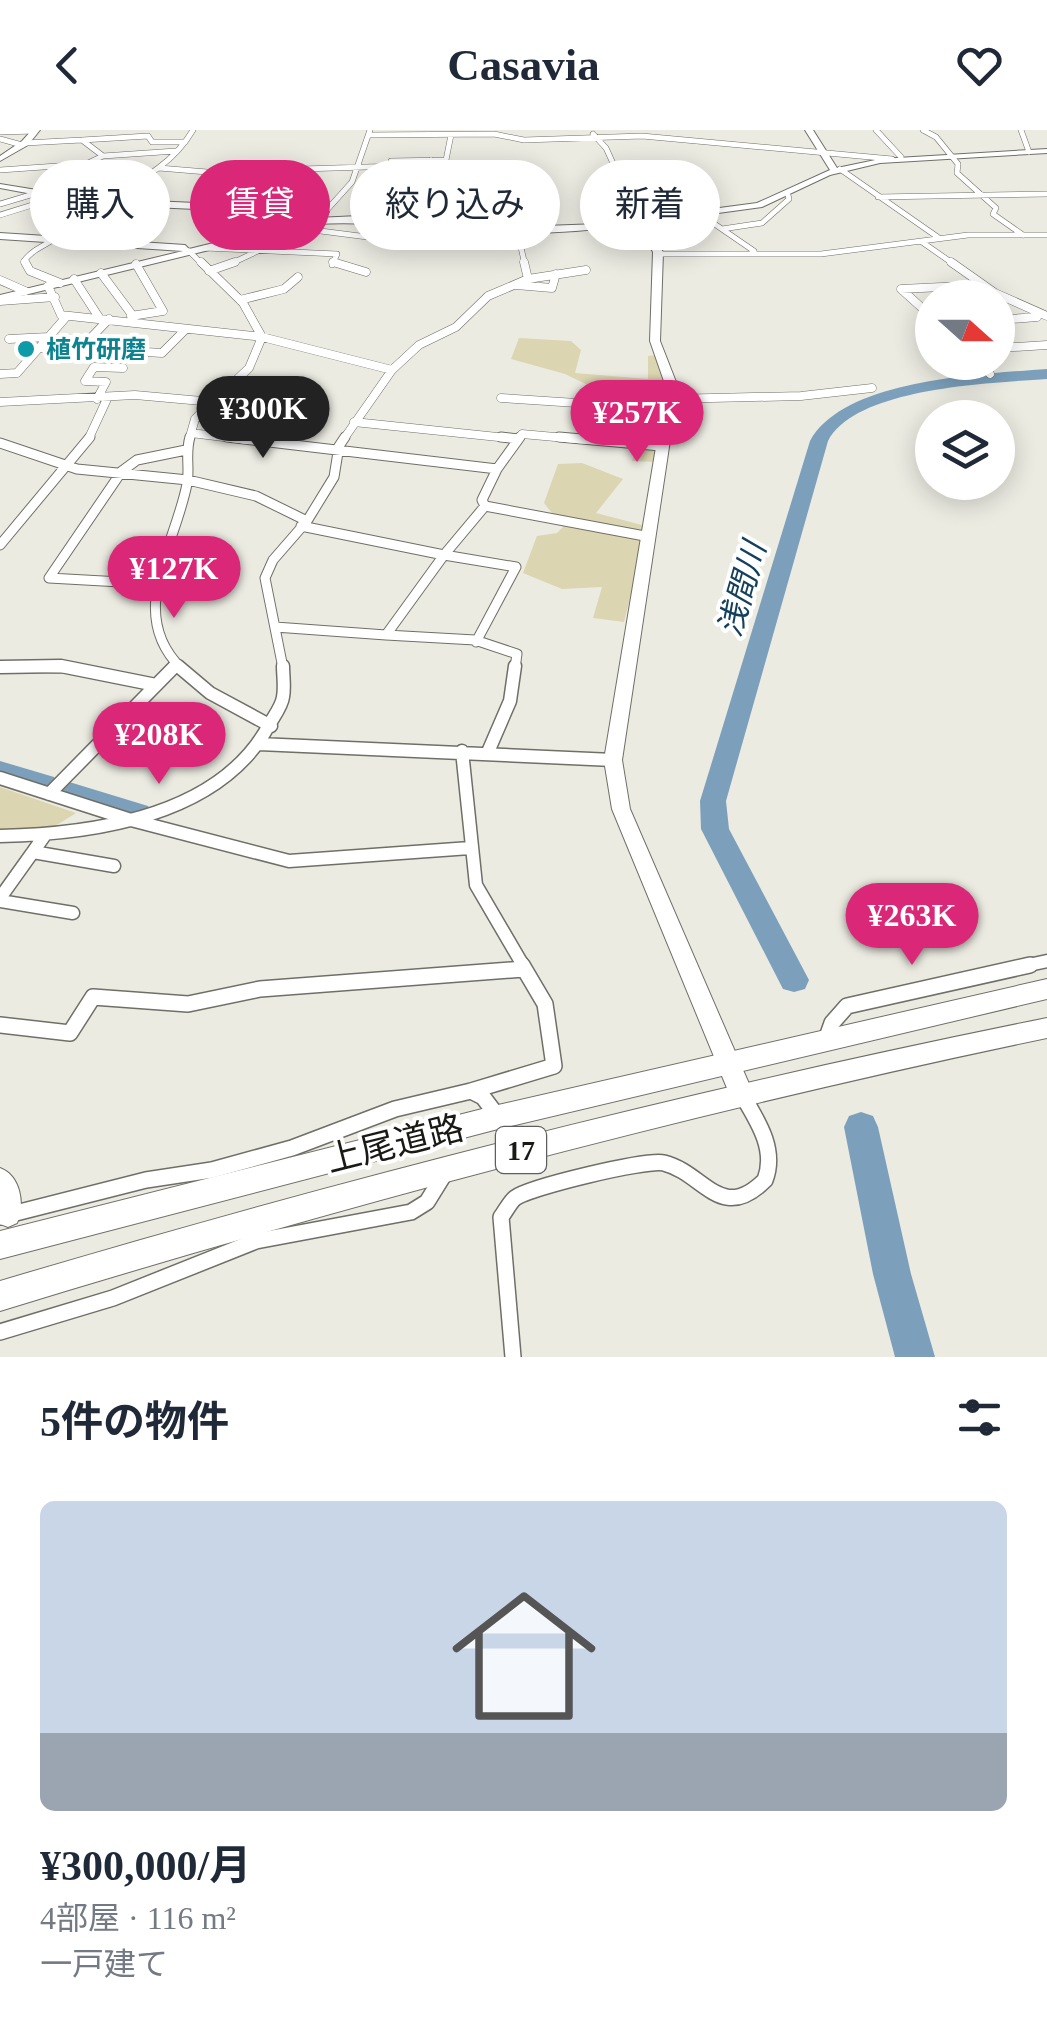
<!DOCTYPE html>
<html lang="ja">
<head>
<meta charset="utf-8">
<style>
  :root { --surface:#fff; --page:#f2f2f3; --text:#1f2937; --muted:#747a83; --line:#e0e1e3; --accent:#db2777 }
  body { margin:0; font-family:"Times New Roman","Noto Sans JP",serif; background:var(--page); color:var(--text); height:100vh; display:flex; flex-direction:column; font-size:38px; white-space:nowrap }
  * { box-sizing:border-box; margin:0 }
  p { font-size:32px; color:var(--muted) }
  .icon { flex:none; width:55px; height:55px; fill:none; stroke:currentColor; stroke-width:2; stroke-linecap:round; stroke-linejoin:round }
  .map { position:relative; height:1227px; overflow:hidden }
  .drawer { display:flex; flex-direction:column; background:var(--surface); flex:1 }
  .drawer>* { flex:none }
  .hud { position:absolute; left:30px; top:30px; width:988px; height:90px; display:flex; gap:20px }
  .needle { width:65px; rotate:111deg }
  .controls { position:absolute; left:915px; top:150px; display:grid; gap:20px }
  .controls a { display:grid; place-items:center; width:100px; height:100px; border-radius:50%; background:var(--surface); box-shadow:0 5px 25px #0003; font-size:50px }
  .price { position:absolute; translate:-50% -85px; padding:0 22px; border-radius:35px; background:var(--accent); color:#fff; font-size:32px; line-height:65px; filter:drop-shadow(0 2px 5px #0008) }
  .price::after { content:''; position:absolute; left:50%; top:60px; width:30px; height:22px; margin-left:-15px; background:inherit; clip-path:polygon(0 0,100% 0,50% 100%) }
  .price.on { background:#222; color:#fff }
  ul { padding:0; list-style:none }
  li { display:grid; align-content:center; gap:20px; height:530px; padding:0 40px }
  li+li { border-top:2px solid var(--line) }
  li span { display:grid; place-items:center; height:310px; border-radius:15px; color:#555 }
  li>.icon { margin-inline-start:auto }
  span .icon { width:180px; height:180px; fill:#fffc; stroke-width:1 }
  li b { font-size:42px }
  h2 { display:flex; justify-content:space-between; align-items:center; height:120px; padding:0 40px; font-size:42px }
  .pill { padding:0 35px; border-radius:45px; background:var(--surface); box-shadow:0 5px 25px #0003; font-size:35px; line-height:90px }
  .pill.on { background:var(--accent); color:#fff }
  header { display:flex; justify-content:space-between; align-items:center; height:130px; padding:0 40px; background:var(--surface); font-size:45px; font-weight:800 }
  .map>svg:first-child { display:block }
  .green { fill:#dbd5b1 }
  .lines { fill:none; stroke-linecap:round; stroke-linejoin:round }
  .river { fill:#7ca0bb; fill-rule:evenodd }
  .street-far4-casing { stroke:#706f67; stroke-width:6 }
  .street-far3-casing { stroke:#706f67; stroke-width:9 }
  .street-far2-casing { stroke:#706f67; stroke-width:11 }
  .street-far1-casing { stroke:#706f67; stroke-width:15 }
  .street-casing { stroke:#706f67; stroke-width:18 }
  .secondary-casing { stroke:#706f67; stroke-width:2 }
  .highway-casing { stroke:#706f67; stroke-width:2 }
  .street-far4 { stroke:#fff; stroke-width:5 }
  .street-far3 { stroke:#fff; stroke-width:8 }
  .street-far2 { stroke:#fff; stroke-width:9 }
  .street-far1 { stroke:#fff; stroke-width:12 }
  .street { stroke:#fff; stroke-width:15 }
  .secondary { fill:#fff; fill-rule:evenodd }
  .highway { fill:#fff; fill-rule:evenodd }
  .culture-dot { fill:#0f9aa8; stroke:#fff; stroke-width:4 }
  .labels { text-anchor:middle; dominant-baseline:central; stroke-width:8; stroke-linejoin:round; paint-order:stroke }
  .far-culture-label { font-size:25px; font-weight:bold; fill:#0d838f; stroke:#fff; text-anchor:start }
  .shield { fill:#fff; stroke:#5e5e5c; stroke-width:2.5 }
  .shield-label { font-size:28px; font-weight:bold; fill:#191916 }
  .water-label { font-size:32px; font-style:italic; fill:#14405d; stroke:#fff }
  .near-street-label { font-size:35px; fill:#191916; stroke:#fff }
</style>
</head>
<body>
<header><svg class="icon" aria-label="back" viewBox="0 0 24 24"><path d="M15 5l-7 7 7 7"/></svg>Casavia<svg class="icon" aria-label="heart" viewBox="0 0 24 24"><path d="M12 20l-8-8c-3-5 5-10 8-4 3-6 11-1 8 4z"/></svg></header>
<div class="map">
<svg width="1047" height="1227" viewBox="0 0 1047 1227">
  <rect width="100%" height="100%" fill="#ecebe2"/>
  <path class="green" d="M519 208 571 211 581 220 575 243 648 249V226L656 225 666 255 656 332 632 331 638 311 608 309 600 294 607 285 643 287 644 275 599 268 596 259 565 244 511 229Z
    M582 333 623 349 596 383 642 395 643 417 624 492 593 488 602 457 562 459 523 443 537 406 557 403 563 397 544 373 558 334Z
    M0 657 76 683 44 703H0Z"/>
  <g class="lines">
    <path class="river" d="M1047 239V249C992 253 856 257 828 311L726 671 729 699 809 850 805 859 794 862 783 859 701 699 700 671 810 311C844 249 982 244 1047 239Z
      M0 631 54 647 58 654 66 651 148 676 152 682 148 688 139 691 57 666 53 659 45 662 0 648Z
      M861 982 873 986 878 997 911 1144 935 1227H895L873 1144 844 997 849 986Z"/>
    <g class="street-far4-casing">
      <path id="street-far4" d="M876 0 901 27
        M923 0 936 7 958 34 957 43 996 78 993 84 1023 105
        M1021 0 1029 22
        M0 2 35 1
        M593 4 606 18 640 92
        M369 5 494 4 524 10 642 6 892 29
        M0 9 22 15
        M82 10 148 6 152 12H185
        M25 13 82 10 103 26 176 21
        M391 31 446 30 451 5
        M159 38 207 42 398 36
        M840 39 939 108
        M0 40 86 34 103 26
        M616 42 653 44 683 64
        M622 54 673 52
        M257 60 290 61
        M878 67 1047 64
        M629 68 683 64 700 84 754 121
        M0 74 37 63
        M272 79 287 66 300 38
        M325 82 352 52 370 0
        M0 85 58 67
        M402 92 435 55 431 30
        M305 99 430 115
        M722 99 762 93 789 69 788 65
        M517 100 525 135
        M922 112 955 135
        M205 118 337 124 332 135
        M189 121 203 135
        M659 124H821L968 105H1047
        M26 135 24 131C33 119 44 116 56 108 67 100 74 88 85 81 125 56 168 43 193 0
        M228 135 309 97"/>
    </g>
    <g class="street-far3-casing">
      <path id="street-far3" d="M25 132 30 141 60 153
        M333 132 366 142
        M951 132 995 163 1047 186
        M209 141 235 132
        M101 143 133 186
        M74 149 100 189
        M528 149 586 140
        M0 150 25 161
        M516 155 552 158 556 144
        M48 156 61 185 262 207 392 240
        M240 170 284 159 298 147
        M0 171 55 167
        M131 186 163 181 136 134
        M932 187 901 159 983 155
        M109 189 81 218 162 223 186 199
        M998 190 1037 187
        M9 209 49 207
        M39 218H81
        M998 218 1047 215
        M978 232 990 244
        M0 244 17 243 67 186
        M501 268 668 279
        M97 269 106 252 85 251 94 237 123 238
        M670 269 801 266 872 258
        M0 272 135 265 213 272
        M354 292 518 309
        M191 303 248 310
        M88 310 107 269
        M189 310 195 289 249 238 262 207 243 173 201 132
        M343 310 392 240 419 215 456 197 488 166 528 149 524 132
        M518 310 522 304 588 310"/>
    </g>
    <g class="street-far2-casing">
      <path id="street-far2" d="M227 307 497 339 482 370 485 376
        M501 307 518 309
        M559 307 661 316
        M0 313 77 339 188 350 256 366 307 391
        M497 339 520 307
        M301 396 444 425 485 376 650 407
        M0 415 90 307
        M157 454 49 448 122 341 137 330 186 320
        M275 497 386 505 444 425 516 437 476 512
        M386 505 475 510 517 524 515 538
        M0 537 73 538
        M181 538C126 484 175 416 187 354 190 338 185 323 190 307
        M283 538 265 448 273 430 307 391 334 347 339 316 345 307"/>
    </g>
    <g class="street-far1-casing">
      <path id="street-far1" d="M178 536 210 563 271 596
        M0 537 61 536 156 555
        M259 614 613 630
        M462 621 476 755 524 837
        M488 622 510 571 515 536
        M0 648 131 690 289 731 470 718
        M49 664 175 536
        M0 706C93 704 220 686 269 595 274 586 282 576 283 567 285 557 283 546 283 536
        M33 722 114 736
        M0 768 45 705
        M0 771 73 783
        M1019 837 1047 831"/>
    </g>
    <g class="street-casing">
      <path id="street" d="M0 895 70 903 93 867 188 874 260 859 524 839
        M826 910 832 893 847 876 1030 835
        M471 961 554 936 545 874 522 835
        M0 1087 146 1050 212 1040 292 1018 395 979 471 961 483 967 498 987
        M0 1202 113 1168 256 1111 411 1082 427 1072 445 1043
        M513 1227 501 1087C505 1082 510 1072 515 1068 530 1057 646 1029 664 1033 704 1043 721 1094 765 1050 777 1019 757 990 741 963"/>
    </g>
    <g class="secondary-casing">
      <path id="secondary" d="M32 0H40L28 15 0 31V26L22 11Z
        M805 0H813L837 38 880 29 1047 19V23L880 33 830 45 762 77 645 93 663 122 660 211 678 257 622 630 630 679 753 963 749 970 741 973 733 970 729 963 612 679 604 630 666 257 650 211 653 122 637 94C598 100 559 103 520 103 452 103 384 90 316 94L0 171V165L183 121 0 109V103L185 115 189 119 316 88 359 86 517 97 599 94 757 73 830 40Z
        M0 54 86 68 325 79 329 82 325 85 86 74 0 58Z
        M0 1038C21 1046 25 1075 17 1093L8 1097 0 1094Z"/>
    </g>
    <g class="highway-casing">
      <path id="highway" d="M1047 849V869L498 999 0 1129V1101L498 975Z
        M1047 888V908C693 982 345 1075 0 1181V1151C346 1048 694 959 1047 888Z"/>
    </g>
    <use href="#street-far4" class="street-far4"/>
    <use href="#street-far3" class="street-far3"/>
    <use href="#street-far2" class="street-far2"/>
    <use href="#street-far1" class="street-far1"/>
    <use href="#street" class="street"/>
    <use href="#secondary" class="secondary"/>
    <use href="#highway" class="highway"/>
  </g>
  <circle class="culture-dot" cx="26" cy="219" r="10"/>
  <g class="labels">
    <g class="far-culture-label">
      <text x="46" y="219">植竹研磨</text>
    </g>
    <rect class="shield" x="496" y="997" width="50" height="46" rx="8"/>
    <g class="shield-label">
      <text x="521" y="1020">17</text>
    </g>
    <g class="water-label">
      <text transform="translate(742 459) rotate(-74)">浅間川</text>
    </g>
    <g class="near-street-label">
      <text transform="translate(395 1014) rotate(-14)">上尾道路</text>
    </g>
  </g>
</svg>
<div class="controls">
<a><svg class="needle" viewBox="-14 -14 28 28"><path d="M0-13l5 13h-10z" fill="#e53935"/><path d="M0 13l5-13h-10z" fill="#747a83"/></svg></a>
<a><svg class="icon" aria-label="layers" viewBox="0 0 24 24"><path d="M12 4l9 5-9 5-9-5zM3 14l9 5 9-5"/></svg></a>
</div>
<b class="price on" style="left:263px;top:331px">¥300K</b>
<b class="price" style="left:637px;top:335px">¥257K</b>
<b class="price" style="left:174px;top:491px">¥127K</b>
<b class="price" style="left:159px;top:657px">¥208K</b>
<b class="price" style="left:912px;top:838px">¥263K</b>
<div class="hud">
<a class="pill">購入</a>
<a class="pill on">賃貸</a>
<a class="pill">絞り込み</a>
<a class="pill">新着</a>
</div>
</div>
<section class="drawer">
<h2>5件の物件<svg class="icon" aria-label="filters" viewBox="0 0 24 24"><path d="M4 7h16M4 17h16"/><circle cx="9" cy="7" r="2"/><circle cx="15" cy="17" r="2"/></svg></h2>
<ul>
<li><span style="background:linear-gradient(#c9d6e8 75%,#9aa5b1 0)"><svg class="icon" aria-label="home" viewBox="0 0 24 24"><path d="M3 11l9-7 9 7M6 9v11h12V9"/></svg></span><div><b>¥300,000/月</b><p>4部屋 · 116 m²</p><p>一戸建て</p></div></li>
</ul>
</section>
</body>
</html>
